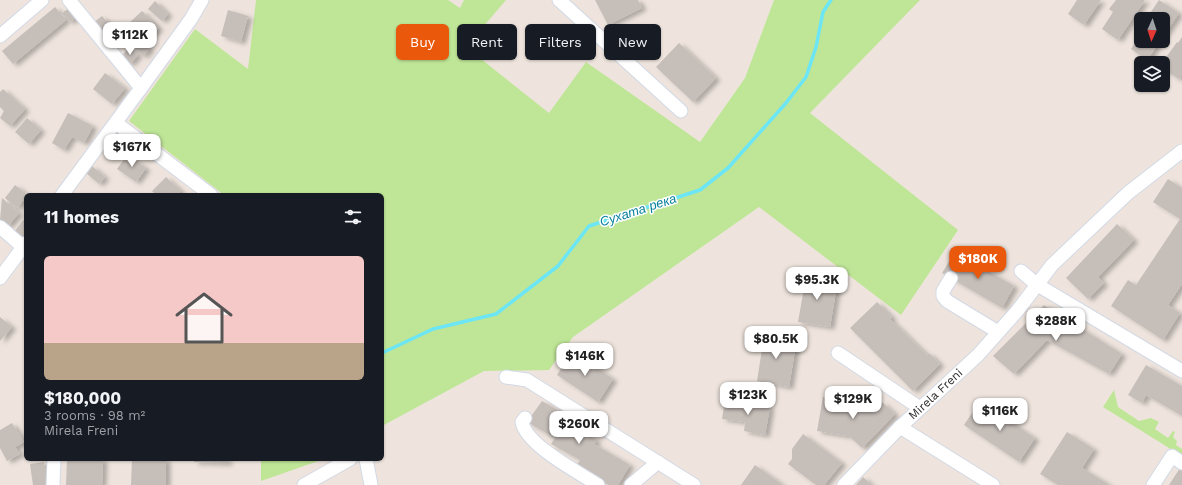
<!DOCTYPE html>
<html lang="en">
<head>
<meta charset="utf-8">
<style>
  :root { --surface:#171b24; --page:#20242c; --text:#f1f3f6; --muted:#9ea1a6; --accent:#ea580c }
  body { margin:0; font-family:"Work Sans",sans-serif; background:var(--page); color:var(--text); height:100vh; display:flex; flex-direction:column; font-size:15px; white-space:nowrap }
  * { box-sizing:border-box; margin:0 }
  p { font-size:13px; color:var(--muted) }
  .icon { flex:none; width:22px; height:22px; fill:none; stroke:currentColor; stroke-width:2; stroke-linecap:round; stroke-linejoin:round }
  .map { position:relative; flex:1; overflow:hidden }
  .side { position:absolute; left:24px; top:193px; width:360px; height:268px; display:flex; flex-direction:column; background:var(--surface); border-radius:6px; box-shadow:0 1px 3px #0004 }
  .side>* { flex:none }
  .banner { position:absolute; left:396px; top:24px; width:380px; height:36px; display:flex; gap:8px }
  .needle { width:26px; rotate:183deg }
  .fabs { position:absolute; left:1134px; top:12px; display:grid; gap:8px }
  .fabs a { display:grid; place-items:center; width:36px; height:36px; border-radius:6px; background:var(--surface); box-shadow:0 1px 3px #0004; font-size:20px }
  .price { position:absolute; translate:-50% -34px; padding:0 9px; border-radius:8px; background:#fff; color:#222; font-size:13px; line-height:26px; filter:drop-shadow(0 1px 2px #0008) }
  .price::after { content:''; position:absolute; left:50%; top:24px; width:12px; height:9px; margin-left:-6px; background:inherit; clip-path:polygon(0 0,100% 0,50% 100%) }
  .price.current { background:var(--accent); color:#fff }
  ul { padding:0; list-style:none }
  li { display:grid; align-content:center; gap:8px; height:212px; padding:0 20px }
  li span { display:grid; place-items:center; height:124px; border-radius:6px; color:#555 }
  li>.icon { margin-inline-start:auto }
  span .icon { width:72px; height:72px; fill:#fffc; stroke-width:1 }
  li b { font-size:17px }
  h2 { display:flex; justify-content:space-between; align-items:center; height:48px; padding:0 20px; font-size:17px }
  .pill { padding:0 14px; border-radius:6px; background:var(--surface); box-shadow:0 1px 3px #0004; font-size:14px; line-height:36px }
  .pill.current { background:var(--accent); color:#fff }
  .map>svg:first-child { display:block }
  .green { fill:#bfe697 }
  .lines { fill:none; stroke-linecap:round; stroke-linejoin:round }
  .stream { stroke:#6ce5f4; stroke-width:3.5 }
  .building { fill:#c6beb9; filter:url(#shadow) }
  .minor-casing { stroke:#d2d9e5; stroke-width:15 }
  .minor { stroke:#fff; stroke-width:13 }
  .labels { text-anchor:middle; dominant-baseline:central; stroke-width:3; stroke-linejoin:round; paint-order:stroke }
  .street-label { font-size:12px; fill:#2b2b2b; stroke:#fff }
  .water-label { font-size:13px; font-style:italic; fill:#08809c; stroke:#fff }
</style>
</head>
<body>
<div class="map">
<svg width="1182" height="485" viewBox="0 0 1182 485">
  <defs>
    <filter id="shadow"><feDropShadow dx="4.5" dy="2.5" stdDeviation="2" flood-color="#0004"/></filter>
  </defs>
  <rect width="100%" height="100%" fill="#eee4dd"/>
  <path class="green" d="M256 0H448L460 8 464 0H506L466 47 549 113 586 62 700 142 745 78 774 0H920L810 113 958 230 901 315 759 207 573 337 549 370 484 371 382 426V195H224L129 121 195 29 248 69Z
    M1114 390 1118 407 1139 421 1151 418 1159 422 1155 429 1168 438 1173 431 1175 432 1173 437 1177 441 1176 445 1182 449V456L1103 407Z
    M261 459H324L261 481Z"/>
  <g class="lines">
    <path class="stream" d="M382 353 433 329 496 314 558 266 589 226 700 190 728 168 786 103 806 77 816 47 823 12 831 0"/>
  </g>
  <path class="building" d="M595 0H638L642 8 608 25Z
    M1077 0H1101L1084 25 1068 14Z
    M1116 0H1145L1118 40 1102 29 1113 12 1109 9Z
    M1159 0 1179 13 1163 37V19H1146Z
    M155 1 168 14 162 21 148 9Z
    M55 7 66 20 13 64 2 51Z
    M69 8 77 16 70 22 62 13Z
    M228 10 248 16 241 42 221 36Z
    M142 11 159 28 147 40 129 23Z
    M102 16 119 36 110 43 93 23Z
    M1141 34V41H1160L1147 60 1131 49Z
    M1182 37V74L1179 79 1163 69 1162 63 1177 42 1178 43Z
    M138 38 150 49 143 56 132 45Z
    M679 43 716 78 693 102 656 67Z
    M130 47 138 55 130 64 121 56Z
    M105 73 125 88 112 104 93 89Z
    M3 89 25 109 10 126 0 118 4 111 0 107V92Z
    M68 113 93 126 84 143 72 137 64 150 52 143Z
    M27 118 41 130 29 144 15 132Z
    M127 155 146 168 136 182 117 169Z
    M92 166 105 177 99 184 86 173Z
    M166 177 181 191 177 195H156L152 191Z
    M1168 179 1182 188V284L1168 305 1180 313 1163 340 1111 306 1128 280 1136 285 1180 219 1153 202Z
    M15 185 28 195 17 208 5 198Z
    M2 198 19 213 8 226 0 220Z
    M23 220 26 222V231L21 237 14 232Z
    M1117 224 1134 240 1098 277 1104 283 1088 299 1066 278Z
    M955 252 1014 286 1002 308 942 273Z
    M807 271 823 273 821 282 837 285 830 327 798 322Z
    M877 302 892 317 890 319 927 355 929 353 940 364 913 391 850 328Z
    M1044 305 1122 354 1109 374 1047 340 1014 374 993 356Z
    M0 317 12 327 0 341Z
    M765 330 782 333 780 342 796 344 789 387 757 381Z
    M572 351 613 379 598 402 557 375Z
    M1146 365 1182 386V416L1146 395 1142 403 1128 395Z
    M823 397 876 408 882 402 895 414 862 448 849 436 817 431Z
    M725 400 770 407 765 435 744 431 745 422 722 419Z
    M542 401 569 417 566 422 597 440 594 444 630 465 618 485H609L576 466 580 460 551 444 555 438 527 422Z
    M980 401 1035 438 1019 462 964 425Z
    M12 423 24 442 15 447 20 454 7 461 0 448V430Z
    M1067 432 1094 449 1082 468 1110 485H1058L1040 474Z
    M803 434 842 463 824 485H816L788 464 792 459V449Z
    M67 459H103L102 485H66Z
    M132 459H166V485H131Z
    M194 459H228V463L194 462Z
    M44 462 48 485H33L30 464Z
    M755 465 783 485H741Z
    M1180 468 1182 470V485H1169Z
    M863 477 872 485H856Z"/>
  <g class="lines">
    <g class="minor-casing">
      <g id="minor">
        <path d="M69 0 141 88"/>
        <path d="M559 0 681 111"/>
        <path d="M0 36 42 0"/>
        <path d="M116 123 211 195"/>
        <path d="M62 195 141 88 191 19 202 0"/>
        <path d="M0 227 23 247"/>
        <path d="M1021 271 1036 284 1182 371"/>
        <path d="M0 278 26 243"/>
        <path d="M951 278 943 291V296L947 301 998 332"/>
        <path d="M838 353 920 408"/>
        <path d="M506 377 527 380 694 485"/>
        <path d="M525 418 522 422C526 445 578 472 598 485"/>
        <path d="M900 427 993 485"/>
        <path d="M366 459 371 485"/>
        <path d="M53 485 54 459"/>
        <path d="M304 485 350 459"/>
        <path d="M631 485 658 462"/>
        <path id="s1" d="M844 485 900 427 978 355 1018 310 1052 265 1128 193 1182 151"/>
        <path d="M1153 485 1172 456 1182 463"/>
      </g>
    </g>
    <use href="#minor" class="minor"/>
  </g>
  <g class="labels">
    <g class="street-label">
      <text stroke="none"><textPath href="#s1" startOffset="129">Mirela Freni</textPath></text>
    </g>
    <g class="water-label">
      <text transform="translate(638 210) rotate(-18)">Сухата река</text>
    </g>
  </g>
</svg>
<div class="fabs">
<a><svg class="needle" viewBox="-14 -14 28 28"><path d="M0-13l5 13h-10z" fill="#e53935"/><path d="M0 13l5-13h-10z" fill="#9ea1a6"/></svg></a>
<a><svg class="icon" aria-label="layers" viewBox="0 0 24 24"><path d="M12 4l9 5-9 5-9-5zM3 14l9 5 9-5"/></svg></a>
</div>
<b class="price" style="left:130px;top:56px">$112K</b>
<b class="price" style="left:132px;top:168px">$167K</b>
<b class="price current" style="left:978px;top:280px">$180K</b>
<b class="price" style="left:817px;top:301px">$95.3K</b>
<b class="price" style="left:1056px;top:342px">$288K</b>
<b class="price" style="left:776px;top:360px">$80.5K</b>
<b class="price" style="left:585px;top:377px">$146K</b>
<b class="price" style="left:748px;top:416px">$123K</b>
<b class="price" style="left:853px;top:420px">$129K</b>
<b class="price" style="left:1000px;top:432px">$116K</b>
<b class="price" style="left:579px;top:445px">$260K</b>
<div class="banner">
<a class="pill current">Buy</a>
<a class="pill">Rent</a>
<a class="pill">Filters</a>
<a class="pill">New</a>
</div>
<section class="side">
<h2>11 homes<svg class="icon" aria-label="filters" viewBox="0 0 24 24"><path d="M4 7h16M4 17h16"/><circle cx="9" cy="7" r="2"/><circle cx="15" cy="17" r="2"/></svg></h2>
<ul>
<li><span style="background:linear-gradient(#f6c9c9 70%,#b9a48a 0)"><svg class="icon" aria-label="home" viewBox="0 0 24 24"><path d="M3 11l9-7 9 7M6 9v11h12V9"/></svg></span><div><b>$180,000</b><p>3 rooms · 98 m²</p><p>Mirela Freni</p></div></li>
</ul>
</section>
</div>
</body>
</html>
